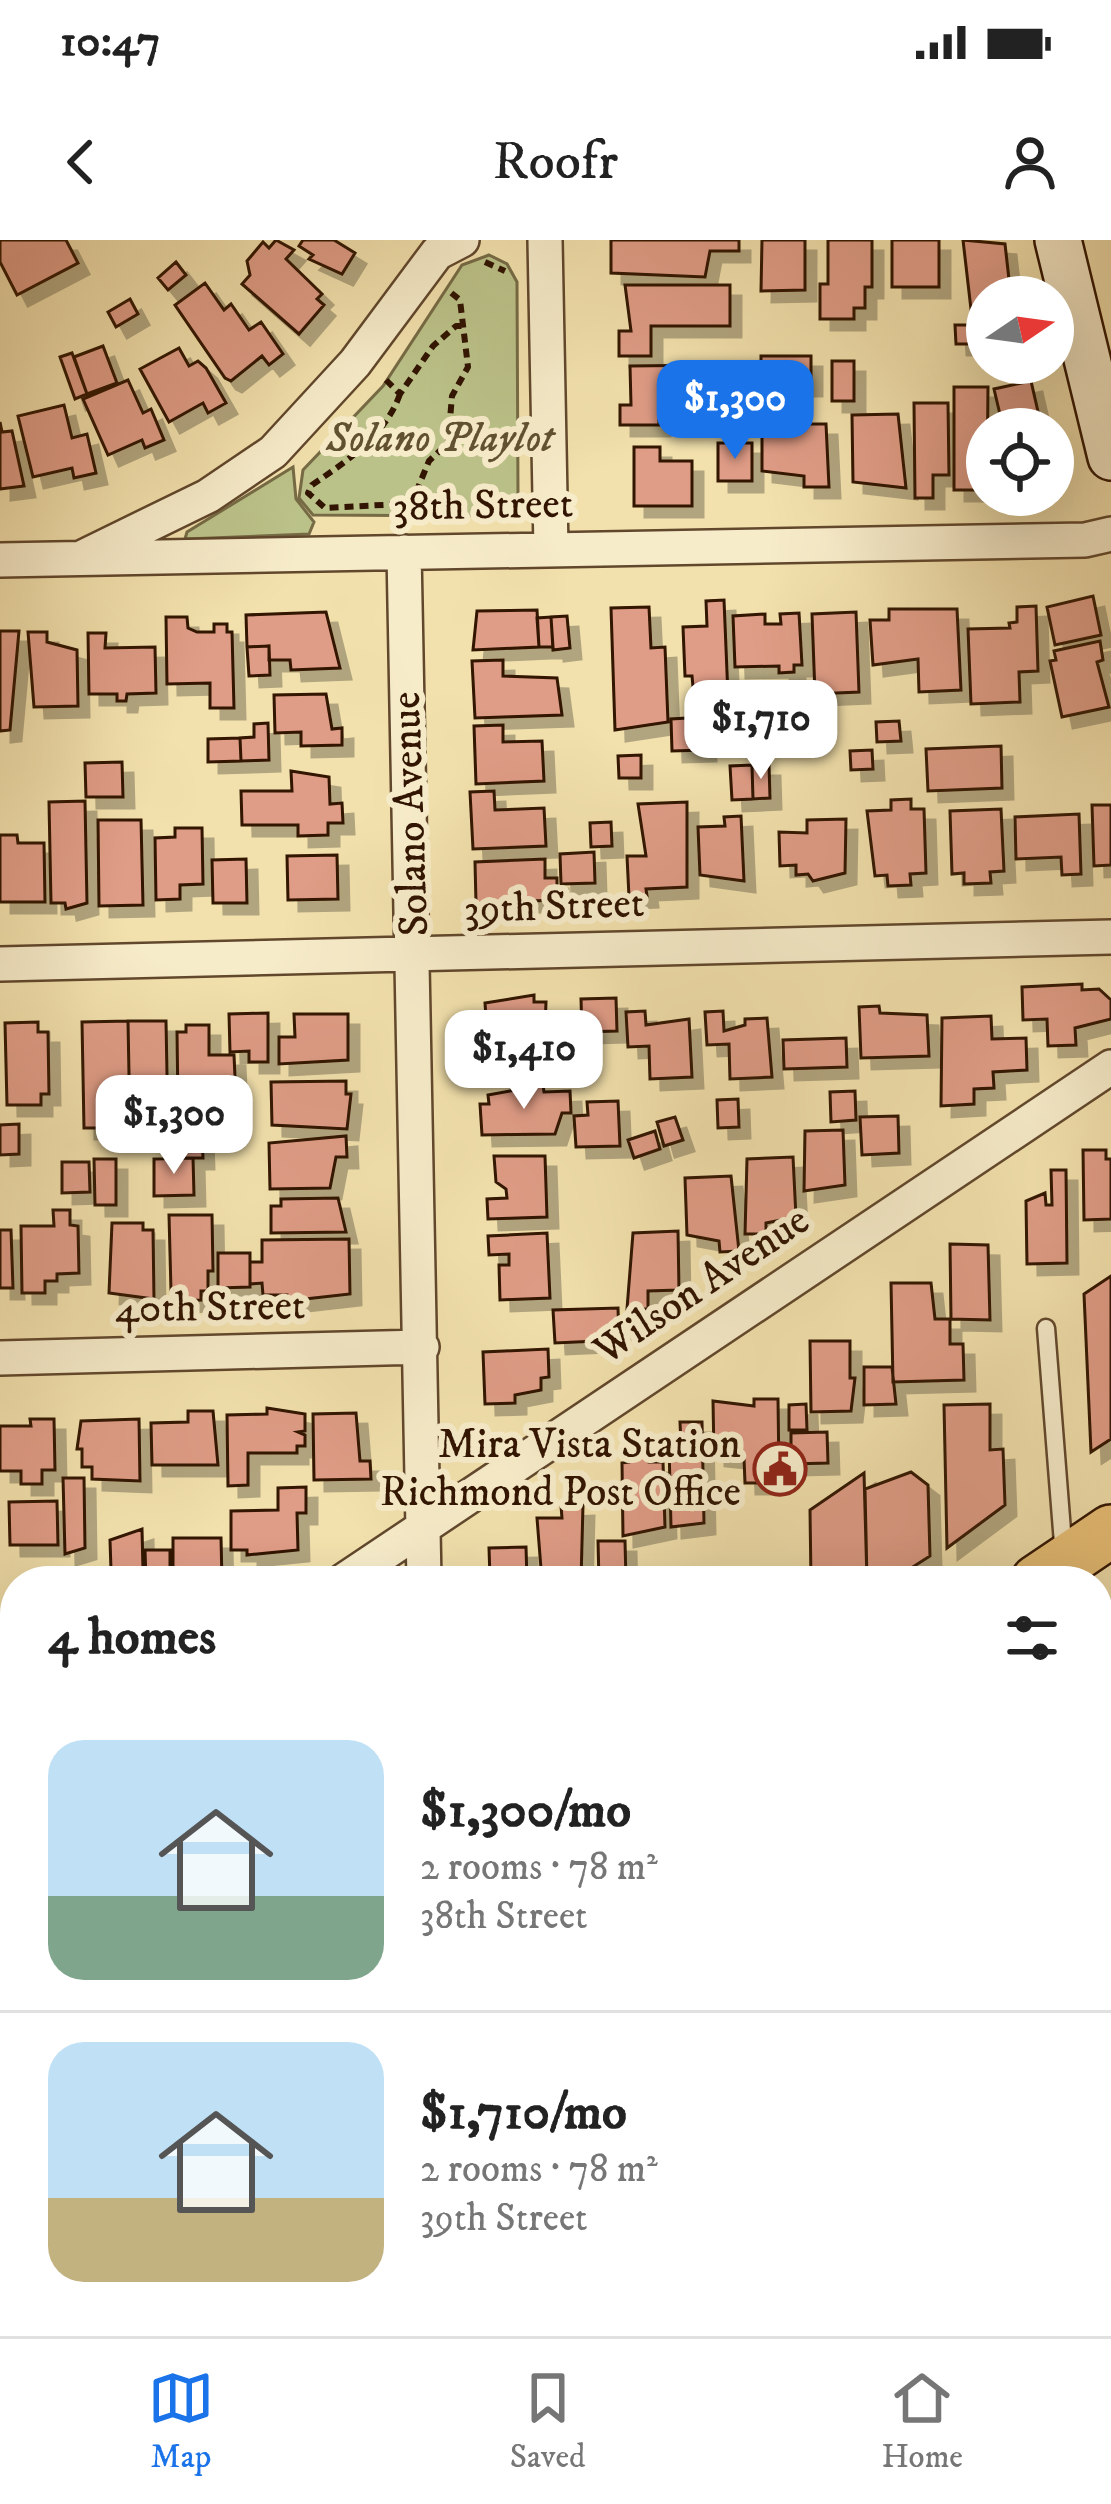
<!DOCTYPE html>
<html lang="en">
<head>
<meta charset="utf-8">
<style>
  :root { --surface:#fff; --page:#f2f2f2; --text:#222; --muted:#767676; --line:#e0e0e0; --accent:#1a73e8 }
  body { margin:0; font-family:"IM FELL DW Pica",serif; background:var(--page); color:var(--text); height:100vh; display:flex; flex-direction:column; font-size:45px; white-space:nowrap }
  * { box-sizing:border-box; margin:0 }
  p { font-size:39px; color:var(--muted) }
  .icon { flex:none; width:66px; height:66px; fill:none; stroke:currentColor; stroke-width:2; stroke-linecap:round; stroke-linejoin:round }
  .map { position:relative; flex:1; overflow:hidden }
  .drawer { position:absolute; left:0px; top:1326px; width:1113px; height:771px; display:flex; flex-direction:column; background:var(--surface); border-radius:48px 48px 0 0; box-shadow:0 12px 48px #0002 }
  .drawer>* { flex:none }
  .needle { width:78px; rotate:77deg }
  .buttons { position:absolute; left:966px; top:36px; display:grid; gap:24px }
  .buttons a { display:grid; place-items:center; width:108px; height:108px; border-radius:50%; background:var(--surface); box-shadow:0 12px 48px #0002; font-size:60px }
  .price { position:absolute; translate:-50% -102px; padding:0 27px; border-radius:24px; background:#fff; color:#222; font-size:39px; line-height:78px; filter:drop-shadow(0 3px 6px #0008) }
  .price::after { content:''; position:absolute; left:50%; top:72px; width:36px; height:27px; margin-left:-18px; background:inherit; clip-path:polygon(0 0,100% 0,50% 100%) }
  .price.current { background:var(--accent); color:#fff }
  ul { padding:0; list-style:none }
  li { display:flex; align-items:center; gap:36px; height:300px; padding:0 48px }
  li+li { border-top:3px solid var(--line) }
  li span { display:grid; place-items:center; flex:none; width:336px; height:240px; border-radius:36px; color:#555 }
  li>.icon { margin-inline-start:auto }
  span .icon { width:144px; height:144px; fill:#fffc; stroke-width:1 }
  li b { font-size:51px }
  h2 { display:flex; justify-content:space-between; align-items:center; height:144px; padding:0 48px; font-size:51px }
  .status { display:flex; justify-content:space-between; align-items:center; height:84px; padding:0 60px; background:var(--surface); direction:ltr }
  .status svg { height:33px; fill:currentColor }
  header { display:flex; justify-content:space-between; align-items:center; height:156px; padding:0 48px; background:var(--surface); font-size:54px; font-weight:600 }
  .tabs { display:flex; justify-content:space-around; align-items:center; height:168px; border-top:3px solid var(--line); background:var(--surface); font-size:33px; color:var(--muted) }
  .tabs a { display:grid; justify-items:center; gap:6px }
  .tabs .current { color:var(--accent) }
  .map>svg:first-child { display:block }
  .green { fill:#bbc289; stroke:#766b45; stroke-width:3 }
  .building { fill:#df9c86; stroke:#311401; stroke-width:3; filter:url(#shadow) }
  .lines { fill:none; stroke-linecap:round; stroke-linejoin:round }
  .lane-casing { stroke:#61472c; stroke-width:21 }
  .street-casing { stroke:#61472c; stroke-width:38 }
  .secondary-casing { stroke:#311401; stroke-width:50 }
  .primary-casing { stroke:#311401; stroke-width:56 }
  .path { stroke:#311401; stroke-width:6; stroke-dasharray:9 6; stroke-linecap:butt }
  .lane { stroke:#f7ecca; stroke-width:16 }
  .street { stroke:#f7ecca; stroke-width:33 }
  .secondary { stroke:#f7ecca; stroke-width:45 }
  .primary { stroke:#e9c076; stroke-width:51 }
  .labels { text-anchor:middle; dominant-baseline:central; stroke-width:12; stroke-linejoin:round; paint-order:stroke }
  .park-label { font-size:42px; font-style:italic; fill:#615131; stroke:#f7ecca }
  .street-label { font-size:42px; fill:#311401; stroke:#f7ecca }
  .poi-label { font-size:42px; fill:#311401; stroke:#f7ecca; text-anchor:end }
</style>
</head>
<body>
<div class="status"><b>10:47</b><svg viewBox="0 0 49 12"><path d="M0 12V9h3v3zM5 12V6h3v6zM10 12V3h3v9zM15 12V0h3v12zM26 1h20v11H26zM47 4h2v5h-2z"/></svg></div>
<header><svg class="icon" aria-label="back" viewBox="0 0 24 24"><path d="M15 5l-7 7 7 7"/></svg>Roofr<svg class="icon" aria-label="person" viewBox="0 0 24 24"><circle cx="12" cy="8" r="4"/><path d="M4 21q1-7 8-7t8 7"/></svg></header>
<div class="map">
<svg width="1111" height="2096" viewBox="0 0 1111 2096">
  <defs>
    <filter id="shadow"><feDropShadow dx="11" dy="11" stdDeviation="0" flood-color="#0004"/></filter>
  </defs>
  <rect width="100%" height="100%" fill="#f2e1ad"/>
  <filter id="stains"><feTurbulence type="fractalNoise" baseFrequency=".00167" numOctaves="4"/><feColorMatrix values="0 0 0 0 .2 0 0 0 0 .09 0 0 0 0 .02 0 0 0 .5 -.17"/></filter>
  <radialGradient id="worn" r=".72"><stop offset=".6" stop-color="#630" stop-opacity="0"/><stop offset="1" stop-color="#630" stop-opacity=".3"/></radialGradient>
  <path class="green" d="M489 15 507 24 517 42 518 254 488 276 313 275 299 258 303 230 383 146 462 25Z
    M293 227 296 259 314 282 309 294 185 299 187 292Z"/>
  <path class="building" d="M0 0H66L78 23 17 55 0 22Z
    M276 0 294 10 286 19 322 54 317 59 324 65 299 94 242 44 250 35 247 21 263 2 269 8Z
    M303 0H334L355 13 342 34 309 19 313 15 299 6Z
    M611 0H739V11H710L705 37 611 33Z
    M762 0H805V50L761 51Z
    M828 0H872V47H865V68H854V79H820V44H828Z
    M892 0H939V47H892Z
    M963 0 1005 4 1011 57H987V76L972 78Z
    M176 22 186 35 168 50 158 38Z
    M205 43 224 70 231 64 249 90 261 82 283 114 269 125 262 116 231 141 225 138 175 65Z
    M625 45H730V86H651V116H619V91H631Z
    M130 59 138 74 116 87 108 72Z
    M955 85H976V104H956Z
    M103 106 117 143 87 154 74 117Z
    M179 108 189 126 198 121 206 128 226 163 208 173 203 163 169 182 140 129Z
    M72 113 87 154 75 159 60 117Z
    M761 116H811V145H761Z
    M832 121H854V161H832Z
    M720 125V170H659V185H620V165H631L630 126Z
    M128 140 143 173 151 169 164 200 145 208 142 200 108 215 83 159Z
    M1031 141 1039 176 1032 178 1034 189H995L1002 183 994 149Z
    M954 147H988L987 250H954Z
    M914 163H948L949 235H933V258H915Z
    M64 165 72 198 87 194 96 233 74 238 72 228 33 237 18 176Z
    M898 174 906 248 853 242 852 175Z
    M0 182 2 192 12 191 24 246 0 249Z
    M762 184H826L829 247H804V236L762 231Z
    M718 203H752V241H718Z
    M634 207H660V221H692V266H634Z
    M1093 356 1101 395 1055 405 1047 367Z
    M724 360 728 456 694 457 692 436H685L683 387 707 386 706 361Z
    M1036 366 1038 431 1019 432 1020 462 971 464 968 389 1010 388 1009 383 1017 382V367Z
    M649 367 651 408 665 407 668 482 615 490 611 368Z
    M889 369H957L961 450 919 452 918 419 873 425 870 380H889Z
    M537 370 539 407 473 410 477 371Z
    M326 372 340 428 291 430 290 420H269V406L247 407 246 375Z
    M856 372 859 452 815 454 812 374Z
    M799 373 802 425H794V432L779 433V426L735 427 733 376 765 374V384H781L780 374Z
    M567 376 570 408 553 410 551 377Z
    M166 377H187L188 388 197 392H214V384H227V392H232L234 468H210V443L167 444Z
    M551 377 553 407H539L537 378Z
    M0 391H19L10 490 0 491Z
    M28 392H47V402L77 410 78 466 34 467Z
    M88 393H106L105 408 155 407 156 453 127 454 126 461H117V454H89Z
    M1100 401 1103 420 1097 422 1109 467 1062 477 1050 421 1056 420 1054 411Z
    M269 406 270 435 249 436 247 407Z
    M503 420V436L557 438 562 475 475 478 472 421Z
    M326 454 332 489 342 488V505L301 506V492L275 493 274 455Z
    M704 477 705 510 672 511 671 479Z
    M899 481 901 501 877 502 876 482Z
    M268 483 269 520 241 521 240 498 254 497V484Z
    M503 485V502L542 501 544 541 476 544 474 486Z
    M240 498 241 521 208 522V499Z
    M1001 506 1002 548 928 551 926 509Z
    M872 510 873 529 851 530 850 511Z
    M641 515V538H619L618 516Z
    M122 522 123 557H86L85 523Z
    M752 525H769L770 558 753 559Z
    M752 525 753 559 732 560 730 526Z
    M291 531 329 537 330 564 342 563 343 583H328V595L298 596V585H242L241 551H292Z
    M494 551 495 570 544 568 546 606 473 609 470 552Z
    M911 559V569H924L926 633 910 634 911 645 888 646 887 635 875 636 867 571 891 570V560Z
    M85 561 87 663 66 669 65 663H51L49 562Z
    M687 562V647L646 649 647 656 629 657 627 616H646L638 564Z
    M1092 565H1111V625L1094 626Z
    M1001 569 1004 631 990 632 991 643 964 644V633L952 634 950 571Z
    M1079 574 1081 634 1062 635 1061 617 1016 619 1015 577Z
    M741 576 744 641 700 635 698 587 725 586 724 577Z
    M846 579 845 633 813 641 808 634 796 635V625L780 626 779 592 807 593V580Z
    M98 580H141L143 665 99 666Z
    M611 582 612 606 591 607 590 583Z
    M175 588H202L203 644 180 645V659L156 660 155 598 175 597Z
    M0 595H17L18 603H44L45 662H0Z
    M594 612 595 643 561 644 560 614Z
    M337 615 338 659 288 660 287 616Z
    M246 619 247 663H213L212 620Z
    M545 619V638H557V660L476 663 475 622Z
    M1082 744V750L1099 749 1111 760V779L1075 788 1076 805 1048 806 1047 779 1023 780 1022 747Z
    M534 755V762H546L544 815 487 817V799H474L473 777H486L485 763Z
    M616 758 617 791 582 792 581 759Z
    M879 766 880 773 927 775 929 816 861 818 859 767Z
    M645 771 646 785 689 779 692 837 650 839 649 806 628 807 626 772Z
    M723 771 724 791 745 785V779L767 778 772 837 730 839 729 804 707 805 705 772Z
    M268 773V822H249V811L230 812 229 774Z
    M294 774H348V820L279 824V797H295Z
    M991 776 992 799 1026 798 1027 830 993 832 994 848 974 849V864L941 866 942 778Z
    M128 781 130 888H84L82 782Z
    M128 781H166L168 887 130 888Z
    M38 782V792H48L49 854H41V865H7L5 783Z
    M186 785H209V815H234L235 837 210 838V866H178L177 792H186Z
    M846 798 847 827 784 829 783 800Z
    M346 841V854H351L347 889 272 885 271 842Z
    M543 845 544 852 570 851 571 873H562L555 894 482 895 480 864H489L488 855Z
    M855 851 856 880 831 882 830 852Z
    M738 859 739 887 718 888 717 860Z
    M618 861 620 906 576 907 574 876 588 875 587 862Z
    M213 874H231L232 895H213Z
    M898 876 899 913 862 915 860 877Z
    M675 877 683 900 664 906 657 882Z
    M19 884V914L0 915V885Z
    M843 890 845 945 804 951 805 891Z
    M655 891 660 909 634 918 628 900Z
    M202 893 203 918H174V894Z
    M346 896 347 917H336L330 948 270 949 269 903Z
    M1083 910H1106V919H1111V979L1084 980Z
    M494 916H545L547 977 488 979 487 959 507 958 506 949 496 942Z
    M793 917 796 977 766 983V994H745L747 919Z
    M193 918 194 955 154 956V919Z
    M94 919H116V965H95Z
    M62 922H89L90 952 62 953Z
    M1051 930H1066L1067 1023 1027 1024 1026 961 1045 953 1046 965H1052Z
    M731 936 739 1011 720 1012 719 1001 687 995 685 938Z
    M338 958 346 992 271 993V966H281V959Z
    M53 970H70V985L78 986 79 1033 57 1034V1041H45V1053H22L21 986H54Z
    M169 975H212L213 1031H208V1051H201V1060L179 1061V1051H171Z
    M112 983H143V990H153L154 1059 109 1053Z
    M0 990H11L13 1048H0Z
    M678 991 679 1050 648 1051V1069H627L633 993Z
    M547 993 550 1058 500 1060 499 1025H509V1014L489 1015 488 996Z
    M349 999 350 1054 287 1061V1055H263L262 1043 250 1044V1022H262V1000Z
    M950 1004 988 1005 990 1080 951 1079Z
    M218 1013H250V1047L218 1048Z
    M1111 1036V1199L1091 1212 1084 1054Z
    M891 1043H931L935 1079H950V1104H963L964 1140 893 1142Z
    M618 1068 619 1100 555 1103 553 1070Z
    M810 1101H850V1138H855L851 1171 811 1172Z
    M548 1109 549 1137 541 1138V1150L515 1155V1163L485 1164 483 1112Z
    M864 1127H892L896 1164 864 1165Z
    M754 1159H778L779 1235H768V1243H745L744 1218 714 1215 713 1161 754 1166Z
    M806 1164 807 1190H789V1165Z
    M990 1164V1210L1003 1209 1005 1265 947 1308 944 1165Z
    M267 1168 305 1174V1191L298 1192 305 1195V1206H297V1213H248V1245L228 1246 227 1175 267 1174Z
    M188 1171H213L218 1225H152L151 1183 188 1182Z
    M356 1173 360 1221H370L371 1239 314 1240 313 1174Z
    M30 1179H54L55 1230H42V1244H21V1231H0V1186H31Z
    M139 1179 140 1241 92 1239V1227H82V1209H77L81 1181Z
    M680 1182H702L704 1283 671 1287 669 1205 681 1204Z
    M827 1192 828 1223 791 1224V1193Z
    M648 1213 649 1222H663L665 1287 623 1296 622 1223 629 1222V1214Z
    M911 1232 928 1245 930 1316 891 1341H867L865 1249Z
    M864 1233 867 1341H811L810 1270Z
    M63 1238H84L85 1308 65 1314Z
    M306 1247V1273H297L298 1310 247 1315V1310H231V1271L278 1270V1248Z
    M57 1261 58 1305H10L9 1262Z
    M583 1265 581 1341H542L537 1278H562L561 1266Z
    M142 1289 143 1330H111L110 1300Z
    M173 1298H221L222 1341H173Z
    M598 1301H625L626 1341H599Z
    M526 1307 527 1341H485L490 1338 489 1308Z
    M145 1310H170V1341H146Z
    M0 1427H15V1476L0 1477Z
    M1098 1573 1111 1593V1610L1102 1616Z
    M0 1647H12V1689H0Z
    M1098 1764 1111 1784V1802L1102 1808Z
    M15 1817V1929L0 1939V1818Z
    M1111 1977V2043L1109 2045 1098 2029V2003L1104 1999 1098 1986Z
    M184 2082H247V2083L228 2096H202L193 2083 187 2087Z
    M254 2082H293L302 2096H263Z
    M354 2082H397L406 2096H363Z
    M492 2082H534L543 2096H502Z
    M548 2082H630L639 2096H557Z
    M647 2082H709L682 2096H656Z
    M971 2082H1025L1021 2085 1028 2096H972L965 2086Z"/>
  <g class="lines">
    <g class="lane-casing">
      <path id="lane" d="M1046 1088 1064 1316
        M1098 1448 1111 1439
        M1098 1550 1111 1541
        M99 2082 108 2096
        M421 2082 430 2096"/>
    </g>
    <g class="street-casing">
      <path id="street" d="M545 0 551 309
        M404 312 424 1341
        M83 317 208 256 273 212 355 123 437 13 462 0
        M0 320 1085 300 1111 294
        M0 724 1111 697
        M0 1118 422 1107
        M343 1341 1111 827
        M0 1571 15 1561
        M1098 1902 1111 1894"/>
    </g>
    <g class="secondary-casing">
      <path id="secondary" d="M1058 0 1111 217
        M790 2082 799 2096"/>
    </g>
    <g class="primary-casing">
      <path id="primary" d="M1037 1341 1111 1291
        M0 2036 15 2026"/>
    </g>
    <path class="path" d="M485 22 505 31
      M386 140 400 154 433 106 456 86H463
      M400 154C385 196 347 221 312 245L308 253 325 268 400 264 417 250 429 221 448 203 452 156 468 127 460 60 449 51
      M417 250 436 267 437 277"/>
    <use href="#lane" class="lane"/>
    <use href="#street" class="street"/>
    <use href="#secondary" class="secondary"/>
    <use href="#primary" class="primary"/>
  </g>
  <defs>
    <g id="civic-ring" transform="scale(2.7)"><circle r="9.5" fill="#f7ecca" stroke="#8f2418" stroke-width="1.5"/><path d="M-.6-6.5H3V-4.5H.6V-3L4-1V1h2V6H-6V1h2V-1L-.6-3ZM-1.2 2.5V6h2.4V2.5Z" fill="#8f2418"/></g>
  </defs>
  <g fill-rule="evenodd">
    <use href="#civic-ring" x="780" y="1229"/>
  </g>
  <g class="labels">
    <g class="park-label">
      <text x="440" y="199">Solano Playlot</text>
    </g>
    <g class="street-label">
      <text transform="translate(483 266) rotate(-1)">38th Street</text>
      <text transform="translate(411 574) rotate(-92)">Solano Avenue</text>
      <text transform="translate(554 667) rotate(-2)">39th Street</text>
      <text transform="translate(702 1046) rotate(-34)">Wilson Avenue</text>
      <text transform="translate(210 1068) rotate(-1)">40th Street</text>
    </g>
    <g class="poi-label">
      <text x="741" y="1205">Mira Vista Station<tspan x="741" dy="48">Richmond Post Office</tspan></text>
    </g>
  </g>
  <rect width="100%" height="100%" filter="url(#stains)"/>
  <rect width="100%" height="100%" fill="url(#worn)"/>
</svg>
<div class="buttons">
<a><svg class="needle" viewBox="-14 -14 28 28"><path d="M0-13l5 13h-10z" fill="#e53935"/><path d="M0 13l5-13h-10z" fill="#767676"/></svg></a>
<a><svg class="icon" aria-label="locate" viewBox="0 0 24 24"><circle cx="12" cy="12" r="6"/><path d="M12 2v4M12 18v4M2 12h4M18 12h4"/></svg></a>
</div>
<b class="price current" style="left:735px;top:222px">$1,300</b>
<b class="price" style="left:761px;top:542px">$1,710</b>
<b class="price" style="left:524px;top:872px">$1,410</b>
<b class="price" style="left:174px;top:937px">$1,300</b>
<section class="drawer">
<h2>4 homes<svg class="icon" aria-label="filters" viewBox="0 0 24 24"><path d="M4 7h16M4 17h16"/><circle cx="9" cy="7" r="2"/><circle cx="15" cy="17" r="2"/></svg></h2>
<ul>
<li><span style="background:linear-gradient(#bfe0f5 65%,#7fa58c 0)"><svg class="icon" aria-label="home" viewBox="0 0 24 24"><path d="M3 11l9-7 9 7M6 9v11h12V9"/></svg></span><div><b>$1,300/mo</b><p>2 rooms · 78 m²</p><p>38th Street</p></div></li>
<li><span style="background:linear-gradient(#bfe0f5 65%,#c2b280 0)"><svg class="icon" aria-label="home" viewBox="0 0 24 24"><path d="M3 11l9-7 9 7M6 9v11h12V9"/></svg></span><div><b>$1,710/mo</b><p>2 rooms · 78 m²</p><p>39th Street</p></div></li>
</ul>
</section>
</div>
<nav class="tabs">
<a class="current"><svg class="icon" aria-label="map" viewBox="0 0 24 24"><path d="M3 6l6-2 6 2 6-2v14l-6 2-6-2-6 2zM9 4v14M15 6v14"/></svg>Map</a>
<a><svg class="icon" aria-label="saved" viewBox="0 0 24 24"><path d="M7 4h10v16l-5-4-5 4z"/></svg>Saved</a>
<a><svg class="icon" aria-label="home" viewBox="0 0 24 24"><path d="M3 11l9-7 9 7M6 9v11h12V9"/></svg>Home</a>
</nav>
</body>
</html>
